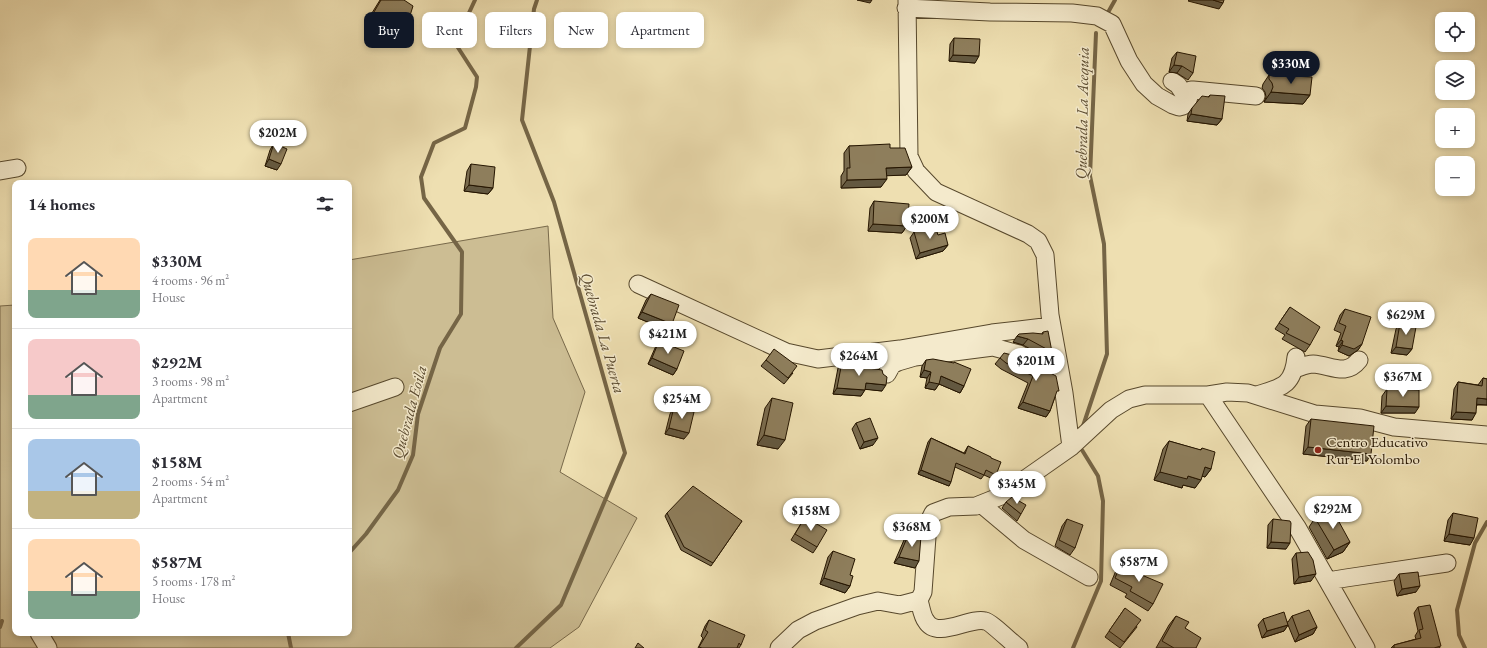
<!DOCTYPE html>
<html lang="en">
<head>
<meta charset="utf-8">
<style>
  :root { --surface:#fff; --page:#f7f7f7; --text:#2b2b33; --muted:#7c7c81; --line:#e1e1e2; --accent:#111827 }
  body { margin:0; font-family:"EB Garamond",serif; background:var(--page); color:var(--text); height:100vh; display:flex; flex-direction:column; font-size:15px; white-space:nowrap }
  * { box-sizing:border-box; margin:0 }
  p { font-size:13px; color:var(--muted) }
  .icon { flex:none; width:22px; height:22px; fill:none; stroke:currentColor; stroke-width:2; stroke-linecap:round; stroke-linejoin:round }
  .map { position:relative; flex:1; overflow:hidden }
  .details { position:absolute; left:12px; top:180px; width:340px; height:456px; display:flex; flex-direction:column; background:var(--surface); border-radius:8px; box-shadow:0 2px 6px #0003 }
  .details>* { flex:none }
  .banner { position:absolute; left:364px; top:12px; width:380px; height:36px; display:flex; gap:8px }
  .buttons { position:absolute; left:1435px; top:12px; display:grid; gap:8px }
  .buttons a { display:grid; place-items:center; width:40px; height:40px; border-radius:8px; background:var(--surface); box-shadow:0 2px 6px #0003; font-size:20px }
  .price { position:absolute; translate:-50% -34px; padding:0 9px; border-radius:14px; background:#fff; color:#222; font-size:13px; line-height:26px; filter:drop-shadow(0 1px 2px #0008) }
  .price::after { content:''; position:absolute; left:50%; top:24px; width:12px; height:9px; margin-left:-6px; background:inherit; clip-path:polygon(0 0,100% 0,50% 100%) }
  .price.active { background:var(--accent); color:#fff }
  ul { padding:0; list-style:none }
  li { display:flex; align-items:center; gap:12px; height:100px; padding:0 16px }
  li+li { border-top:1px solid var(--line) }
  li span { display:grid; place-items:center; flex:none; width:112px; height:80px; border-radius:8px; color:#555 }
  li>.icon { margin-inline-start:auto }
  span .icon { width:48px; height:48px; fill:#fffc; stroke-width:1 }
  li b { font-size:17px }
  h2 { display:flex; justify-content:space-between; align-items:center; height:48px; padding:0 16px; font-size:17px }
  .chip { padding:0 14px; border-radius:8px; background:var(--surface); box-shadow:0 2px 6px #0003; font-size:14px; line-height:36px }
  .chip.active { background:var(--accent); color:#fff }
  .map>svg:first-child { display:block }
  .green { fill:#ccbd93; stroke:#78694a }
  .lines { fill:none; stroke-linecap:round; stroke-linejoin:round }
  .stream { stroke:#756546; stroke-width:4 }
  .minor-casing { stroke:#57482c; stroke-width:19 }
  .minor { stroke:#f4eacc; stroke-width:17 }
  .wall { fill:#7a6c4f; stroke:#251500 }
  .shaded-wall { fill:#635840; stroke:#251500 }
  .building { fill:#8e7e5c; stroke:#251500 }
  .poi-dot { fill:#8f2418; stroke:#f4eacc; stroke-width:1.5 }
  .labels { text-anchor:middle; dominant-baseline:central; stroke-width:3; stroke-linejoin:round; paint-order:stroke }
  .poi-label { font-size:15px; fill:#251500; stroke:#f4eacc; text-anchor:start }
  .water-label { font-size:16px; font-style:italic; fill:#5a4a2f; stroke:#f4eacc }
</style>
</head>
<body>
<div class="map">
<svg width="1487" height="648" viewBox="0 0 1487 648">
  <rect width="100%" height="100%" fill="#eedfb1"/>
  <filter id="stains"><feTurbulence type="fractalNoise" baseFrequency=".005" numOctaves="4"/><feColorMatrix values="0 0 0 0 .2 0 0 0 0 .09 0 0 0 0 .02 0 0 0 .5 -.17"/></filter>
  <radialGradient id="worn" r=".72"><stop offset=".6" stop-color="#630" stop-opacity="0"/><stop offset="1" stop-color="#630" stop-opacity=".3"/></radialGradient>
  <path class="green" d="M548 226 553 318 585 392 560 472 637 518 579 627 550 648H0V306L15 305V633H349V260Z"/>
  <g class="lines">
    <path class="stream" d="M1106 16 1115 0
      M1082 429 1107 354 1104 244 1090 176 1096 33
      M349 553 366 534 398 490 413 455 418 414 440 348 461 314 462 252 424 198 421 177 434 143 465 128 476 87 477 77 455 43 475 0
      M0 627 2 621
      M288 633 291 648
      M516 648 561 605 625 453 554 202 522 120 534 9 537 0
      M1073 648 1101 581 1103 501 1098 476 1082 450
      M1465 648 1459 635 1457 610 1475 543 1487 522"/>
    <g class="minor-casing">
      <path id="minor" d="M907 0 909 156 916 171 936 192 1028 234 1038 241 1045 255 1050 315 1064 393 1071 447
        M906 8 990 12 1072 13 1097 16 1112 24 1129 61 1144 84 1157 96 1173 105 1179 107 1183 106 1188 100 1191 90H1193L1256 96
        M1172 81 1178 85 1188 100
        M0 171 17 168
        M638 284 786 352 818 359 900 349 992 333 1052 326
        M1295 369C1301 367 1307 364 1313 364 1331 365 1346 377 1359 360
        M887 374 892 365 898 362 915 357 993 347 1019 354 1061 376
        M1208 395 1297 527 1366 648
        M1257 395C1282 387 1293 386 1296 357
        M349 403 395 387
        M981 504 1024 540 1089 577
        M1328 581 1346 578 1447 563
        M919 600C921 607 922 616 926 621 937 640 969 617 985 621 991 622 1012 643 1019 648
        M39 633 48 648
        M779 648 798 630 815 621 857 606 878 601 900 605 919 600 923 592 928 523 933 513 949 507 976 506 1001 496 1071 447 1111 410 1129 399 1145 395H1208L1227 392 1248 393 1315 414 1360 418 1394 427 1487 435"/>
    </g>
    <use href="#minor" class="minor"/>
  </g>
  <path class="wall" d="M380 0H404L402 32 379 31 367 21Z
    M954 38 975 63 949 61 950 44Z
    M1177 52 1193 73 1188 80 1177 73 1169 72 1172 58Z
    M1269 75 1310 95 1303 104 1264 102 1266 97 1265 92 1262 88 1263 84Z
    M1210 95 1222 119 1217 125 1187 121 1188 114 1192 108 1208 97Z
    M274 143 277 170 265 166 270 150Z
    M849 146 890 148 912 167 906 175H887L881 187 841 188V176L844 171V153Z
    M471 164 493 188 488 194 464 191 467 171Z
    M874 201 907 226 902 233 868 231 870 208Z
    M914 232 938 235 948 245 943 251 916 259 910 238Z
    M651 294 667 330 638 318 646 300Z
    M1290 307 1310 345 1305 352 1282 339 1285 335 1275 329Z
    M1345 309 1362 344 1358 350 1349 356 1338 351 1339 347 1336 346 1341 333 1334 330 1340 315Z
    M1400 323 1412 349 1407 355 1391 353 1396 329Z
    M1043 332 1052 352 1047 358 1023 345 1013 342 1042 334Z
    M659 341 677 369 673 375 648 364 655 348Z
    M1020 357 1055 397 1050 411 1046 417 1018 408 1028 383 1001 369 995 364 1000 358Z
    M766 360 793 373 784 384 761 366Z
    M926 360 964 386 960 393 939 384 935 390 925 388 927 378 920 377 922 366Z
    M842 362 868 368 882 391 865 389 861 396 833 394 838 368Z
    M1483 378 1487 379V405H1477L1472 420 1451 419 1454 389 1458 382 1478 385Z
    M1387 389 1415 413H1381L1382 396Z
    M772 398 778 449 757 445 765 408Z
    M674 407 684 439 665 434 670 414Z
    M1311 419 1367 461 1303 454 1306 426Z
    M856 423 873 445 860 449 852 429Z
    M931 438 964 453 968 446 991 458 996 475 993 479 984 475 981 479 955 467 949 486 918 474 928 442Z
    M1169 441 1200 450 1202 448 1211 469 1205 477 1202 476 1195 488 1183 485 1182 488 1154 480 1163 449Z
    M1006 502 1021 514 1017 521 1002 508Z
    M667 513 742 521 711 566 681 550 665 516Z
    M1453 513 1470 545 1444 541 1448 520Z
    M805 517 817 547 813 553 791 540Z
    M1315 518 1350 542 1343 552 1327 559 1309 527Z
    M1067 519 1075 548 1070 555 1055 546 1062 526Z
    M1273 519 1286 549 1267 548 1268 525Z
    M909 533 915 568 894 563 904 540Z
    M833 551 850 575V586L845 593 820 584 828 557Z
    M1296 553 1311 581 1294 584 1292 559Z
    M1122 562 1137 573 1153 604 1148 611 1125 597 1127 594 1110 585 1117 568Z
    M1399 574 1416 592 1397 596 1394 581Z
    M1418 607 1440 648H1391L1394 645 1416 639 1415 636 1418 631 1414 613Z
    M1125 608 1137 627 1120 648 1105 637Z
    M1176 616 1185 628 1196 648H1156L1169 625Z
    M1292 616 1317 627 1313 634 1295 642 1288 625 1284 631 1262 638 1258 625 1263 619 1288 622Z
    M709 620 741 645 739 648H698L703 638 701 636 705 626Z"/>
  <path class="shaded-wall" d="M857 0H872L870 3Z
    M1189 0H1213L1223 3 1219 9 1188 1Z
    M385 21 408 22 402 32 379 31Z
    M953 55 979 56 975 63 949 61Z
    M1174 65 1182 66 1177 73 1169 72Z
    M1271 92 1310 95 1303 104 1264 102Z
    M1191 114 1222 119 1217 125 1187 121Z
    M269 159 281 164 277 170 265 166Z
    M912 167 906 175 881 176 886 168Z
    M887 179 881 187 841 188 847 180Z
    M469 185 493 188 488 194 464 191Z
    M873 224 907 226 902 233 868 231Z
    M948 245 943 251 916 259 920 253Z
    M642 312 672 324 667 330 638 318Z
    M1017 336 1028 339 1023 345 1013 342Z
    M1341 340 1343 341 1339 347 1336 346Z
    M1362 344 1358 350 1349 356 1338 351 1342 345Z
    M1396 347 1412 349 1407 355 1391 353Z
    M652 358 677 369 673 375 648 364Z
    M924 370 931 372 927 378 920 377Z
    M941 376 964 386 960 393 939 384 935 390 925 388 929 382Z
    M866 383 886 385 882 391 862 389Z
    M837 388 865 390 861 396 833 394Z
    M1477 398 1487 399V405L1473 404Z
    M1023 402 1050 411 1046 417 1018 408Z
    M1386 406 1419 407 1415 413H1381Z
    M1456 412 1476 413 1472 420 1451 419Z
    M669 428 689 433 684 439 665 434Z
    M764 435 785 440 778 449 757 445Z
    M878 438 873 445 860 449 864 442Z
    M1308 447 1371 454 1367 461 1303 454Z
    M1205 467 1211 469 1205 477 1199 475Z
    M921 470 951 482 949 486 918 474Z
    M1160 472 1188 476 1201 480 1195 488 1183 485 1182 488 1154 480Z
    M1449 534 1474 538 1470 545 1444 541Z
    M1271 542 1290 543 1286 549 1267 548Z
    M1350 542 1343 552 1327 559 1334 550Z
    M899 557 919 561 915 568 894 563Z
    M1316 574 1311 581 1294 584 1299 577Z
    M824 578 850 586 845 593 820 584Z
    M1420 586 1416 592 1397 596 1402 589Z
    M1288 625 1284 631 1262 638 1267 631Z
    M1317 627 1313 634 1295 642 1299 635Z"/>
  <path class="building" d="M381 0H404L413 6 408 22 385 21 374 12Z
    M1213 0H1224L1223 3Z
    M954 38 980 39 979 56 953 55Z
    M1177 52 1196 56 1193 73 1182 66 1174 65Z
    M1269 75 1312 77 1310 95 1271 92 1273 87 1272 83 1269 79Z
    M1210 95 1225 96 1222 119 1191 114 1192 108 1202 96 1209 97Z
    M274 143 287 149 281 164 269 159Z
    M890 144V148H905L912 167 886 168 887 179 847 180V168H850L849 146Z
    M471 164 495 167 493 188 469 185Z
    M874 201 909 204 907 226 873 224Z
    M935 226 938 235 945 233 948 245 920 253 914 232Z
    M651 294 679 305 672 324 642 312Z
    M1290 307 1320 327 1310 345 1286 333 1289 329 1279 323Z
    M1345 309 1371 317 1362 344 1354 349 1342 345 1343 341 1341 340 1346 326 1339 323Z
    M1400 323 1416 327 1412 349 1396 347Z
    M1048 331 1052 352 1028 339 1017 336 1019 334 1033 333 1043 334V332Z
    M659 341 684 351 677 369 652 358Z
    M774 349 797 366 788 378 766 360Z
    M1004 353 1020 357 1056 376 1059 391H1057L1050 411 1023 402 1033 376 1006 363 1000 358Z
    M933 359 954 363V362L971 369 964 386 941 376 939 384 929 382 931 372 924 370 926 360Z
    M842 362 868 365V368L882 370 883 374 887 377 886 385 866 383 865 390 837 388Z
    M1483 378 1487 379V399L1477 398 1476 413 1456 412 1458 382 1482 386Z
    M1387 389 1419 390V407L1386 406Z
    M772 398 793 403 785 440 764 435Z
    M674 407 694 412 689 433 669 428Z
    M870 418 878 438 864 442 856 423Z
    M1311 419 1374 426 1371 454 1308 447Z
    M931 438 965 454 968 446 991 457V458L1001 462 996 475 986 470 984 475 956 463 951 482 921 470Z
    M1169 441 1201 450 1202 448 1215 452 1211 469 1205 467 1201 480 1188 476 1187 479 1160 472Z
    M693 486 742 521 713 563 684 547 667 513Z
    M1012 497 1026 505 1021 514 1006 502Z
    M1332 509 1350 542 1334 550 1315 518Z
    M1453 513 1478 518 1474 538 1449 534Z
    M805 517 827 530 817 547 795 534Z
    M1067 519 1083 525 1075 548 1059 540Z
    M1273 519 1290 521 1291 523 1290 543 1271 542Z
    M909 533 921 536 919 561 899 557Z
    M833 551 855 559 850 575 853 576 850 586 824 578Z
    M1308 552 1313 560 1316 574 1299 577 1296 553Z
    M1122 562 1139 570 1137 573 1163 584 1153 604 1130 591 1132 587 1115 578Z
    M1418 572 1420 586 1402 589 1399 574Z
    M1430 605 1441 646 1434 648H1394V645L1421 638 1419 630 1423 629 1418 607Z
    M1125 608 1141 620 1124 642 1109 631Z
    M1309 610 1317 627 1299 635 1292 616Z
    M1284 612 1288 625 1267 631 1263 619Z
    M1176 616 1189 622 1185 628 1201 638 1196 648H1174L1162 641Z
    M709 620 745 635 741 645 739 643 737 648H702L699 647 708 632 705 630Z
    M638 643 644 648H635Z"/>
  <circle class="poi-dot" cx="1318" cy="450" r="4"/>
  <g class="labels">
    <g class="poi-label">
      <text x="1326" y="441">Centro Educativo<tspan x="1326" dy="17">Rur El Yolombo</tspan></text>
    </g>
    <g class="water-label">
      <text transform="translate(1082 113) rotate(-89)">Quebrada La Acequia</text>
      <text transform="translate(603 333) rotate(74)">Quebrada La Puerta</text>
      <text transform="translate(409 412) rotate(-75)">Quebrada Eoila</text>
    </g>
  </g>
  <rect width="100%" height="100%" filter="url(#stains)"/>
  <rect width="100%" height="100%" fill="url(#worn)"/>
</svg>
<div class="buttons">
<a><svg class="icon" aria-label="locate" viewBox="0 0 24 24"><circle cx="12" cy="12" r="6"/><path d="M12 2v4M12 18v4M2 12h4M18 12h4"/></svg></a>
<a><svg class="icon" aria-label="layers" viewBox="0 0 24 24"><path d="M12 4l9 5-9 5-9-5zM3 14l9 5 9-5"/></svg></a>
<a>+</a>
<a>−</a>
</div>
<b class="price active" style="left:1291px;top:85px">$330M</b>
<b class="price" style="left:278px;top:154px">$202M</b>
<b class="price" style="left:930px;top:240px">$200M</b>
<b class="price" style="left:1406px;top:336px">$629M</b>
<b class="price" style="left:668px;top:355px">$421M</b>
<b class="price" style="left:859px;top:377px">$264M</b>
<b class="price" style="left:1036px;top:382px">$201M</b>
<b class="price" style="left:1403px;top:398px">$367M</b>
<b class="price" style="left:682px;top:420px">$254M</b>
<b class="price" style="left:1017px;top:505px">$345M</b>
<b class="price" style="left:1333px;top:530px">$292M</b>
<b class="price" style="left:811px;top:532px">$158M</b>
<b class="price" style="left:912px;top:548px">$368M</b>
<b class="price" style="left:1139px;top:583px">$587M</b>
<div class="banner">
<a class="chip active">Buy</a>
<a class="chip">Rent</a>
<a class="chip">Filters</a>
<a class="chip">New</a>
<a class="chip">Apartment</a>
</div>
<section class="details">
<h2>14 homes<svg class="icon" aria-label="filters" viewBox="0 0 24 24"><path d="M4 7h16M4 17h16"/><circle cx="9" cy="7" r="2"/><circle cx="15" cy="17" r="2"/></svg></h2>
<ul>
<li><span style="background:linear-gradient(#ffd9b3 65%,#7fa58c 0)"><svg class="icon" aria-label="home" viewBox="0 0 24 24"><path d="M3 11l9-7 9 7M6 9v11h12V9"/></svg></span><div><b>$330M</b><p>4 rooms · 96 m²</p><p>House</p></div></li>
<li><span style="background:linear-gradient(#f6c9c9 70%,#7fa58c 0)"><svg class="icon" aria-label="home" viewBox="0 0 24 24"><path d="M3 11l9-7 9 7M6 9v11h12V9"/></svg></span><div><b>$292M</b><p>3 rooms · 98 m²</p><p>Apartment</p></div></li>
<li><span style="background:linear-gradient(#a9c7e8 65%,#c2b280 0)"><svg class="icon" aria-label="home" viewBox="0 0 24 24"><path d="M3 11l9-7 9 7M6 9v11h12V9"/></svg></span><div><b>$158M</b><p>2 rooms · 54 m²</p><p>Apartment</p></div></li>
<li><span style="background:linear-gradient(#ffd9b3 65%,#7fa58c 0)"><svg class="icon" aria-label="home" viewBox="0 0 24 24"><path d="M3 11l9-7 9 7M6 9v11h12V9"/></svg></span><div><b>$587M</b><p>5 rooms · 178 m²</p><p>House</p></div></li>
</ul>
</section>
</div>
</body>
</html>
